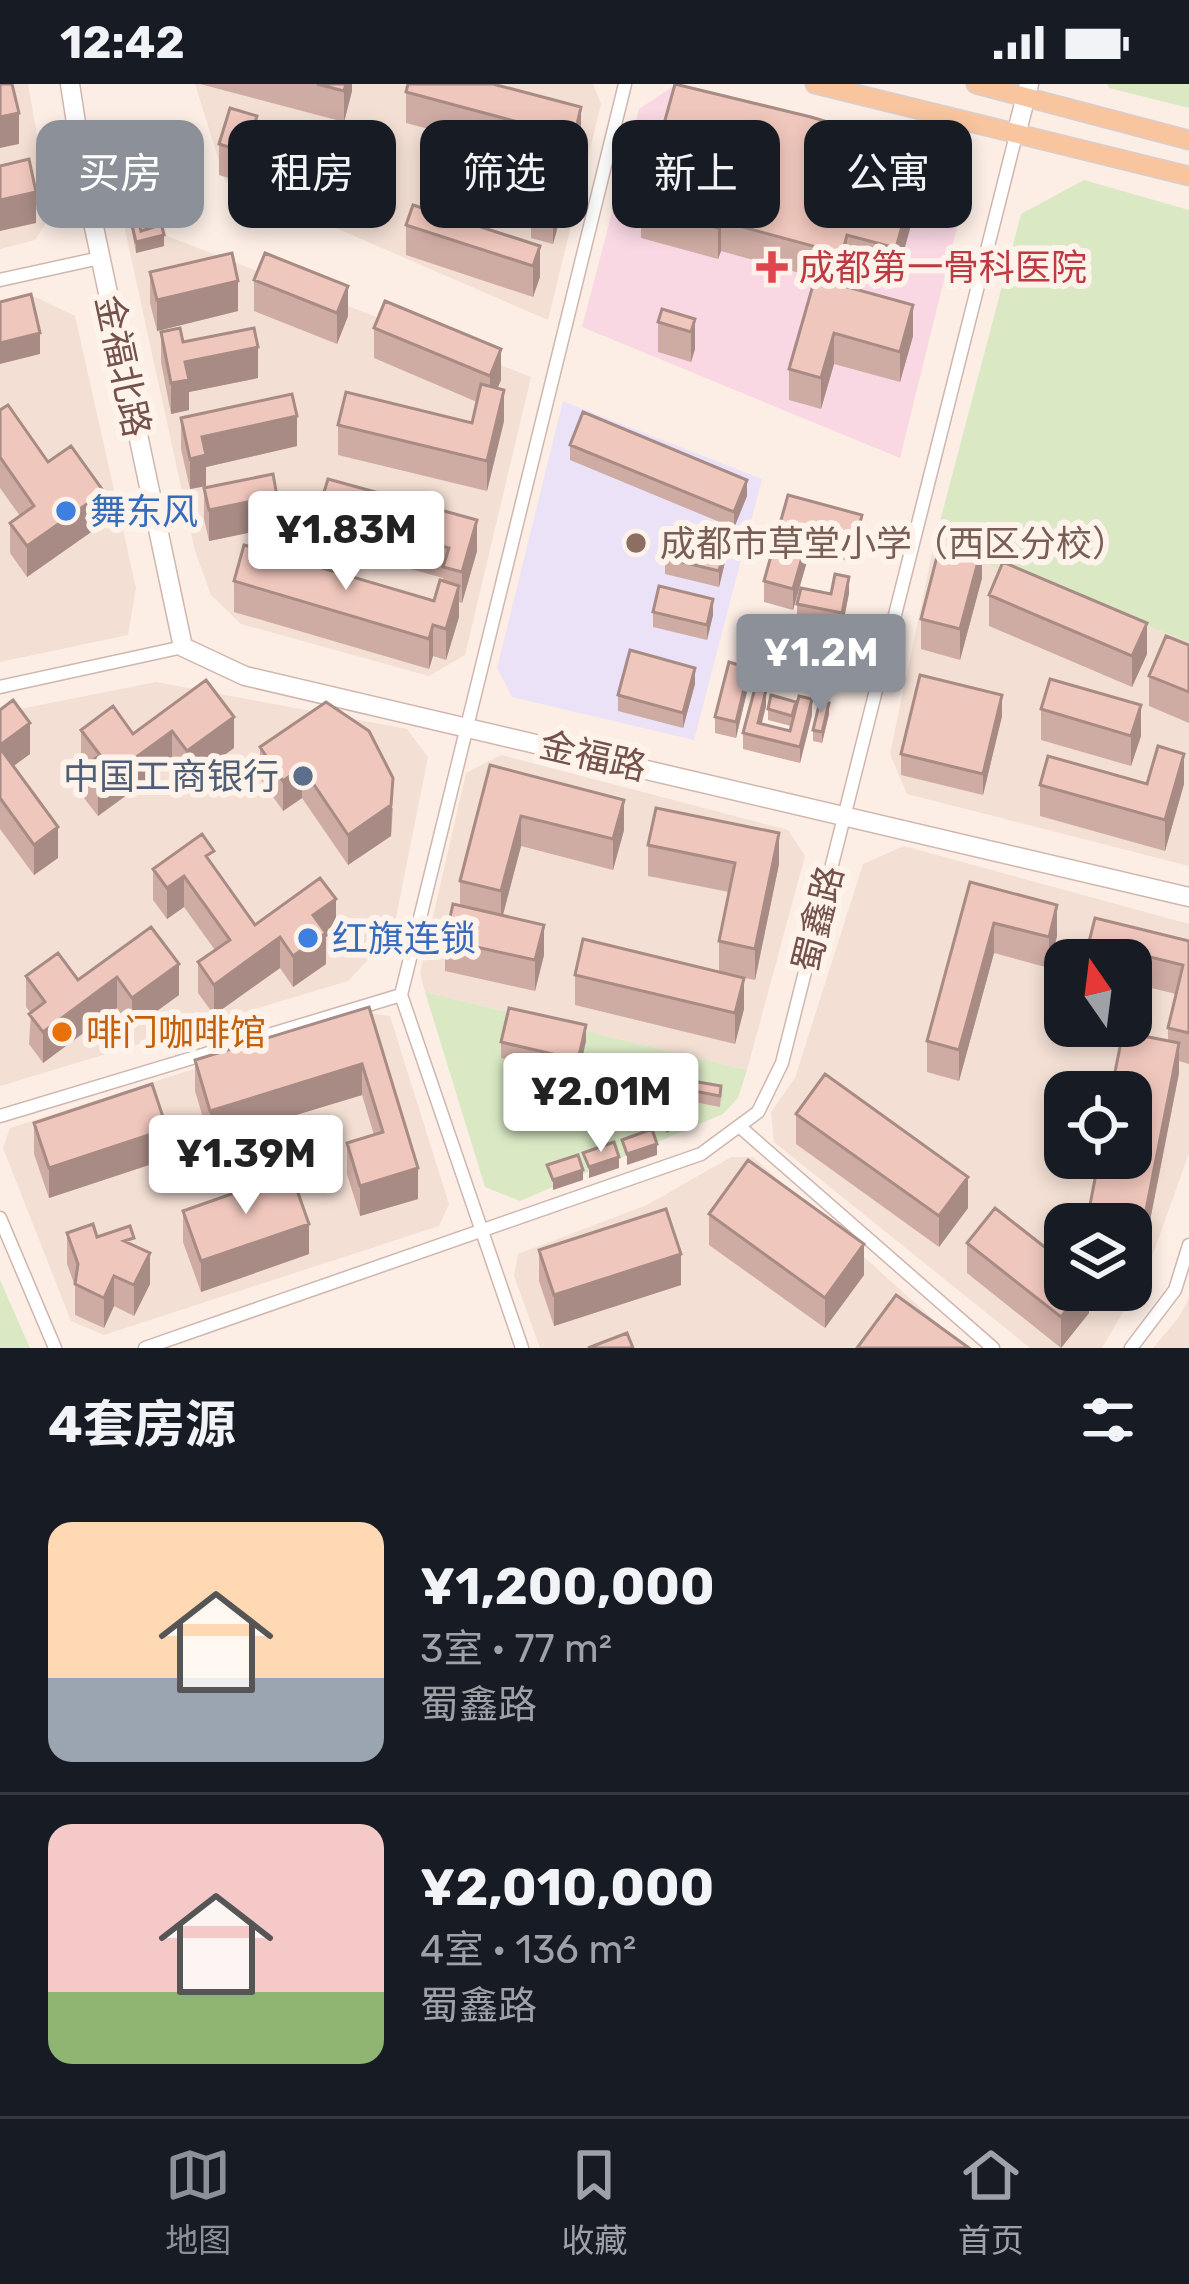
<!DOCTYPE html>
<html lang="zh">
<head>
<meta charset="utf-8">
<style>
  :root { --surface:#171b24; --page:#20242c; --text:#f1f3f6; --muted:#9ea1a6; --line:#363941; --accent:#8c9099 }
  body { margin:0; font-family:Rubik,"Noto Sans SC",sans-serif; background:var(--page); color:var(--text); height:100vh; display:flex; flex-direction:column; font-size:45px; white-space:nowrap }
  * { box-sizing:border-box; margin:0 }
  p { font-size:39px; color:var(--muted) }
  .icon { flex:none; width:66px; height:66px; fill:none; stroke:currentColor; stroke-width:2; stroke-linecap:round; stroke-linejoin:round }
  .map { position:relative; height:1264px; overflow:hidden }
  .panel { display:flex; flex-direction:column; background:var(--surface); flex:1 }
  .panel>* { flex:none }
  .guide { position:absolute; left:36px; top:36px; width:1119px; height:108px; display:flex; gap:24px }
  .needle { width:78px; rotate:346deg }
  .fabs { position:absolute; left:1044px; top:855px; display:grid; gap:24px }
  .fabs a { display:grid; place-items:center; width:108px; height:108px; border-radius:24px; background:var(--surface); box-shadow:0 6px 18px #0003; font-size:60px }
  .price { position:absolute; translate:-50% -102px; padding:0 27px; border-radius:12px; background:#fff; color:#222; font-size:39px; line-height:78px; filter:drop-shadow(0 3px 6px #0008) }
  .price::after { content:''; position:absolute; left:50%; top:72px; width:36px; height:27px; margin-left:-18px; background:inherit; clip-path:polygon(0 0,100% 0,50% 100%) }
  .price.selected { background:var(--accent); color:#fff }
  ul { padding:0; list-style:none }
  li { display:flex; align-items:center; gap:36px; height:300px; padding:0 48px }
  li+li { border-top:3px solid var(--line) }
  li span { display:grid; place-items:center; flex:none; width:336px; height:240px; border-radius:24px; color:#555 }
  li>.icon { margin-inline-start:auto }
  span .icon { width:144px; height:144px; fill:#fffc; stroke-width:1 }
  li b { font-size:51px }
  h2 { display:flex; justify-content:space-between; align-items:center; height:144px; padding:0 48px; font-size:51px }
  .pill { padding:0 42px; border-radius:24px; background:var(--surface); box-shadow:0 6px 18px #0003; font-size:42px; line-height:108px }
  .pill.selected { background:var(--accent); color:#fff }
  .status { display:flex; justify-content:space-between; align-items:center; height:84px; padding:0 60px; background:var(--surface); direction:ltr }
  .status svg { height:33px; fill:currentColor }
  .dock { display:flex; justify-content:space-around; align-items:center; height:168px; border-top:3px solid var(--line); background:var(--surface); font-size:33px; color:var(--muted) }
  .dock a { display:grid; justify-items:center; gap:6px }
  .dock .selected { color:var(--accent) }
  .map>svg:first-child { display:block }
  .residential { fill:#f3dfd4; fill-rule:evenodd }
  .education { fill:#ebe2f8 }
  .medical { fill:#f9d8e3 }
  .green { fill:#dae9c4 }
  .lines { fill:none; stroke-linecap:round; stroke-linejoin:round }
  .street-casing { stroke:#cfb6af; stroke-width:15 }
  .secondary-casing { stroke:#d2b5ac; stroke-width:21 }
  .primary-casing { stroke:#d8cecd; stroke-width:21 }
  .street { stroke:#fff; stroke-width:12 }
  .secondary { stroke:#fff; stroke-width:18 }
  .primary { stroke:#f8c59f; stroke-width:18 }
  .wall { fill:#ceaba3; fill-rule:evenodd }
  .shaded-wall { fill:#a88b84 }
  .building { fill:#f0c7bd; stroke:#a88b84; stroke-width:3 }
  .health-dot { fill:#e0444e; stroke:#fef3eb; stroke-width:4.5 }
  .shop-dot { fill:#3f7fe0; stroke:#fef3eb; stroke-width:4.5 }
  .education-dot { fill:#8d6e63; stroke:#fef3eb; stroke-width:4.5 }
  .service-dot { fill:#5c6f8a; stroke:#fef3eb; stroke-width:4.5 }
  .food-dot { fill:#e8710a; stroke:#fef3eb; stroke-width:4.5 }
  .labels { text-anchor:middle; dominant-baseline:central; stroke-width:12; stroke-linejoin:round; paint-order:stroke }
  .health-label { font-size:36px; fill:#be3a42; stroke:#fef3eb; text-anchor:start }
  .street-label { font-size:36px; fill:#74514b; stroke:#fef3eb }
  .shop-label { font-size:36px; fill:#366cbe; stroke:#fef3eb; text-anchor:start }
  .education-label { font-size:36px; fill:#785e54; stroke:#fef3eb; text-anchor:start }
  .service-label { font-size:36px; fill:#4e5e75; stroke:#fef3eb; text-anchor:end }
  .food-label { font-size:36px; fill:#c56008; stroke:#fef3eb; text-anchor:start }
</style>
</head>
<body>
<div class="status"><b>12:42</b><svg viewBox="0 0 49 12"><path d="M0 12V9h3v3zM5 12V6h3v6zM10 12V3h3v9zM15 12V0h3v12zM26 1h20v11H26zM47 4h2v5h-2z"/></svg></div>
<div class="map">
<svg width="1189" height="1264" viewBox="0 0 1189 1264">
  <rect width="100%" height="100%" fill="#fceee5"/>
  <path class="residential" d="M0 0H28L51 131 35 156 0 165Z
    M195 0H593L601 20 548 236 225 96Z
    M161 125 167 152 531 293 465 571 429 592 241 540 211 511 195 467 122 132Z
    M29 210 75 232 136 504 128 551 0 578V217Z
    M934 460 1189 558V782L907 710 890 670Z
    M156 598 407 645 428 673 393 849 348 897 0 1002V629Z
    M501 671 788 746 805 772 747 986 425 908 420 889 466 689Z
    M904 762 1189 840V1069L1147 1187 1102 1264H1030L774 1058 771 1028 795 994 863 780ZM1065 876H1131V942H1065ZM1065 1008H1131V1074H1065ZM1065 1140H1131V1206H1065Z
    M368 929 390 932 449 1120 439 1142 104 1251 71 1237 3 1064 10 1044Z
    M731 1073H753L965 1264H540L514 1192 518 1170 647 1121Z
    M1189 1214V1264H1153L1179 1233Z"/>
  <path class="education" d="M563 317 762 395 694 656 512 613 497 584Z"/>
  <path class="medical" d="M675 1 930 63 962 123 900 374 582 243 639 25Z"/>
  <path class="green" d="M1107 0H1189V24L1109 4Z
    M1084 96 1189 126V558L934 460 1021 130Z
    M425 908 747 986 738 1014 723 1030 520 1117 485 1103Z
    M0 1196 30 1264H0Z"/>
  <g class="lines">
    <g class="street-casing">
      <path id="street" d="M0 196 100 174
        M0 603 183 563
        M0 1032 401 911
        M739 1042 993 1264
        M0 1134 55 1264
        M145 1264 701 1070 758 1028 782 979 1016 51
        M522 1264 401 911 625 0
        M1131 1264 1175 1206 1189 1161"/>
    </g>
    <g class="secondary-casing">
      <path id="secondary" d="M70 0 87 110 183 563 245 592 1189 813
        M1016 51 1029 0"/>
    </g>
    <g class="primary-casing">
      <path id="primary" d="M815 0 1189 92
        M976 0 1189 56"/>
    </g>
    <use href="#street" class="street"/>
    <use href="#secondary" class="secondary"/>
    <use href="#primary" class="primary"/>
  </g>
  <path class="wall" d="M200 0H352V7L344 38Z
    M406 8 581 54 574 83 569 82V102L553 160 531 154V131L426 101V71L542 82 544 75 406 39Z
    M257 49 369 85V116L363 136 219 91V60Z
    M923 98 896 195 847 182 842 201 721 167 718 175 641 154V123Z
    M156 120 164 162 136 169 130 137V126ZM151 140 152 144 141 147 140 142Z
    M406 141 540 162V193L533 213 406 171Z
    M150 188 238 227 157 247 150 219Z
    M815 194 913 252 900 298 834 280 821 325 789 316V285Z
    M254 196 348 232 337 260 254 227Z
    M695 235V265L691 278 658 268V238Z
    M374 244 501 296 497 304 504 337 487 407 338 371V341L472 339 477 318 374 274Z
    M161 248 183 258 258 294 189 308V326L171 330 161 278Z
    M0 326 104 439 27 493 10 469V439L20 432 0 404Z
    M181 334 297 362 206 383V402L190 405 181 365Z
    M570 361 747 412 734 444 570 376Z
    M204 404 277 443 209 457 204 435Z
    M788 411 862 452 855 479 810 467 793 526 764 518V497Z
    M318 428 477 467 462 519 459 518V533L446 576 433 572 429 585 234 528V497L434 517 443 494 318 459Z
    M665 474 725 478 719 503 665 490Z
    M982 494 960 576 921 565V535Z
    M849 509 842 545 797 536V520L831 510Z
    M989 511 1147 570 1132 603 989 542Z
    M653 528 713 531 707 556 653 543Z
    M1189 561V639L1149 622V592Z
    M796 566 819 569 815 582 796 577Z
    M781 572 774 600 761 597V586Z
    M206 596 234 664 187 698 172 678 98 732 84 714 85 682 81 676V646L133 650Z
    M749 599 736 654 715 649V633Z
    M695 600 683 644 618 627V611Z
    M766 622 761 640 790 647 791 642 768 636V625L812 631 800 679 743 665V649Z
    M1041 625 1141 652 1131 682 1041 656Z
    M0 626 30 670 13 682 58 774 34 791 0 745Z
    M829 630 822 659 813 657V646Z
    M1002 632 983 711 901 691V670Z
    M260 663 393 724 391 752 348 781 302 714 283 727 260 694Z
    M490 681 624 746 613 786 521 762 503 831 544 871 535 907 445 887V856L460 822V797Z
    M1147 700H1184L1165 767 1040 732V701Z
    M648 761 779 780 755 896 730 891 744 925 735 960 575 921V891L719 888V857L729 808 648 792Z
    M214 783 255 841 336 846 326 853V880L293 903 280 884 214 931 198 909V878L215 866 184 823 167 835 153 816V785Z
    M970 798 1057 852 1049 884 994 869 959 997 927 988V957Z
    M151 843 179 911 132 945 117 924 43 979 29 960 31 929 26 923V892L78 896Z
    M1189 857V980L1179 977V989L1145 1162 1131 1159V1140H1090V1121L1168 957V944L1176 910 1131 899V876H1089V858Z
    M369 923 418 1115 360 1132 347 1090V1059L374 1051 362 1011 210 1057 195 1007V976Z
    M586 957 578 992 501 974V958Z
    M681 995 721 1013 720 1023 689 1017 687 1030 667 1049 661 1042V1032L677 1015Z
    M796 1030 968 1124 939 1163 796 1060Z
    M34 1039 167 1075 49 1114 34 1070Z
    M183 1127 309 1170 201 1208 183 1158Z
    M709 1130 864 1191 825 1244 709 1161Z
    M67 1149 97 1153 134 1162 150 1200 134 1232 114 1222 104 1244 75 1231V1202L67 1180Z
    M967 1159 1089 1206V1229L1061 1264 967 1189Z
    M539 1166 681 1201 554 1242 539 1197Z"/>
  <path class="shaded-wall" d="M346 0H352V7L344 38V7Z
    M581 23V54L574 83V53Z
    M19 29V60L0 64V33Z
    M923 67V98L896 195V164Z
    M569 71V102L553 160V130Z
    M369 85V116L363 136V105Z
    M36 108V139L0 147V116Z
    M151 129V140L131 145V134Z
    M721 137V167L718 175V144Z
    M164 151V162L136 169V158Z
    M847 151V182L842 201V170Z
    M540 162V193L533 213V182Z
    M238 197V227L157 247V216Z
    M348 202V232L337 260V229Z
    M913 221V252L900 298V268Z
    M695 235V265L691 278V248Z
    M40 249V270L0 280V259Z
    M834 249V280L821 325V294Z
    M258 263V294L189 308V326L171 330V299L185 278Z
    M501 265V296L490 323V292Z
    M504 306V337L487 407V377Z
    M297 332V362L206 383V402L190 405V375L202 353Z
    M747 396V412L734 444V428Z
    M104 408V439L27 493V462Z
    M277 412V443L209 457V426Z
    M862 431V452L855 479V458Z
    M477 436V467L462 519V488Z
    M810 446V467L793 526V505Z
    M725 462V478L719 503V487Z
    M982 463V494L960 576V545Z
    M849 493V509L842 545V529Z
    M459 502V533L446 576V545Z
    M713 515V531L707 556V541Z
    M1147 539V570L1132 603V572Z
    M433 541V572L429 585V555Z
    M695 584V600L683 644V629Z
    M749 584V599L736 654V638Z
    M766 606V622L758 655V639Z
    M1002 611V632L983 711V690Z
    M812 615V631L800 679V663Z
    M829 619V630L822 659V648Z
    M1141 621V652L1131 682V652Z
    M234 633V664L187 698V667Z
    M30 639V670L0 692V661Z
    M172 647V678L98 732V701Z
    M1184 670V700L1165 767V736Z
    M302 683V714L283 727V697Z
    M393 694 391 752 348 781V751Z
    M624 716V746L613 786V755Z
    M521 732V762L501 838V807Z
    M58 743V774L34 791V761Z
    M779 749V780L755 896V865Z
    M184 792V823L167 835V804Z
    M336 815V846L326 853V880L293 903V872L313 831Z
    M1057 821V852L1049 884V853Z
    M994 839V869L959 997V966Z
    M544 841V871L535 907V876Z
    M280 853V884L214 931V901Z
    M179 880V911L132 945V914Z
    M117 893V924L43 979V948Z
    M744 894V925L735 960V929Z
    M586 941V957L578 992V976Z
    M1179 959V989L1145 1162V1131Z
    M362 980V1011L210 1057V1027Z
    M689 1006 687 1030 667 1049V1038Z
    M167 1045V1075L49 1114V1084Z
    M657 1060V1071L627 1081V1070Z
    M619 1073V1084L589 1094V1083Z
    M418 1084V1115L360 1132V1102Z
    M583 1086V1096L553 1106V1096Z
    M968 1093V1124L939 1163V1132Z
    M309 1140V1170L201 1208V1177Z
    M864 1160V1191L825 1244V1214Z
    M150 1169V1200L134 1232V1201Z
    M681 1170V1201L554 1242V1211Z
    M114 1192V1222L104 1244V1214Z
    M1083 1206H1089V1229L1061 1264V1233Z"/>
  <path class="building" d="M0 0H12L19 29 0 33Z
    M317 0H346L344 7Z
    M408 0H493L581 23 574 53 406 8Z
    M675 0 811 33 923 67 896 164 847 151 842 170 721 137 718 144 641 123Z
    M230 24 257 32 252 48 369 85 363 105 219 60Z
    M432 52 542 82 547 64 569 71 553 130 531 124 537 102 426 71Z
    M29 75 36 108 0 116V82Z
    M156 120 164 151 136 158 132 141 139 139 141 147 154 143 151 129 131 134 130 126Z
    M413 121 540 162 533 182 406 141Z
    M232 169 238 197 157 216 150 188Z
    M265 169 348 202 337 229 254 196Z
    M815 194 913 221 900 268 834 249 821 294 789 285Z
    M31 210 40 249 0 259V218Z
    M385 217 501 265 490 292 374 244Z
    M662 225 695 235 691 248 658 238Z
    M180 244 183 258 254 244 258 263 185 278 189 296 171 299 161 248Z
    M481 300 504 306 487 377 338 341 346 308 472 339Z
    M292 310 297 332 202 353 206 371 190 375 181 334Z
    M8 321 48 378 71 362 104 408 27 462 10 439 34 422 0 373V326Z
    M583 328 747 396 734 428 570 361Z
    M273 390 277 412 209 426 204 404Z
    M328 395 477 436 462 488 443 483 449 464 318 428Z
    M788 411 862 431 855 458 810 446 793 505 764 497Z
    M671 449 725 462 719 487 665 474Z
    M942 453 982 463 960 545 921 535Z
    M244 461 434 517 440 496 459 502 446 545 433 541 429 555 234 497Z
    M1003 478 1147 539 1132 572 989 511Z
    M835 490 849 493 842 529 797 520 801 504 831 510Z
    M659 502 713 515 707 541 653 528Z
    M1166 552 1189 561V608L1149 592Z
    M799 553 819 558 815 571 796 566Z
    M768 559 781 562 774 589 761 586Z
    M630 566 695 584 683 629 618 611Z
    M729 578 749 584 736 638 715 633Z
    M920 591 1002 611 983 690 901 670Z
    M1050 595 1141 621 1131 652 1041 625Z
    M206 596 234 633 187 667 172 647 98 701 84 683 100 671 81 646 113 622 133 650Z
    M755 604 766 606 758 639 790 647 799 612 812 615 800 663 743 649Z
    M771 611 796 618 792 632 768 625Z
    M13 616 30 639 0 661V626Z
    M820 617 829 619 822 648 813 646Z
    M326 618 369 647 393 694 391 721 348 751 302 683 283 697 260 663Z
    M1158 662 1184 670 1165 736 1040 701 1048 672 1147 700Z
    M0 664 58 743 34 761 0 714Z
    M490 681 624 716 613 755 521 732 501 807 460 797Z
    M656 724 779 749 755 865 719 857 735 779 648 761Z
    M202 750 214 767 206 772 255 841 320 794 336 815 313 831 326 849 293 872 280 853 214 901 198 878 230 856 184 792 167 804 153 785Z
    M970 798 1057 821 1049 853 994 839 959 966 927 957Z
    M453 820 544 841 535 876 445 856Z
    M1095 834 1189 857V949L1168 944 1183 881 1089 858Z
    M151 843 179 880 132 914 117 893 43 948 29 930 45 918 26 892 58 869 78 896Z
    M583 855 744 894 735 929 575 891Z
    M369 923 418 1084 360 1102 347 1059 383 1048 362 980 210 1027 195 976Z
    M509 924 586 941 578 976 501 958Z
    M1123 948 1179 959 1145 1131 1090 1121 1099 1074H1131V1008H1111Z
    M825 990 968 1093 939 1132 796 1030Z
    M681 995 721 1002 720 1012 689 1006 687 1019 667 1038 661 1032 677 1015Z
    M152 1000 167 1045 49 1084 34 1039Z
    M652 1045 657 1060 627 1070 622 1056Z
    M614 1058 619 1073 589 1083 583 1069Z
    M578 1071 583 1086 553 1096 547 1081Z
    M748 1076 864 1160 825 1214 709 1130Z
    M291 1089 309 1140 201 1177 183 1127Z
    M995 1124 1065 1179V1206H1083L1061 1233 967 1159Z
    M666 1125 681 1170 554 1211 539 1166Z
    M93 1140 97 1153 130 1142 134 1154 124 1157 150 1169 134 1201 114 1192 104 1214 75 1200 78 1180 67 1149Z
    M896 1211 969 1264H857Z
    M627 1249 633 1264H588Z"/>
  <path class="health-dot" d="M766 165h12v12h12v12h-12v12h-12v-12h-12v-12h12z"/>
  <g class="shop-dot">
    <circle cx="66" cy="427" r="12"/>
    <circle cx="308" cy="854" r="12"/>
  </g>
  <circle class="education-dot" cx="636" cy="459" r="12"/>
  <circle class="service-dot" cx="303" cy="692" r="12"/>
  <circle class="food-dot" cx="62" cy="948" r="12"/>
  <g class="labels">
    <g class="health-label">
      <text x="799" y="183">成都第一骨科医院</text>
    </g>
    <g class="street-label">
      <text transform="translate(123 282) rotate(78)">金福北路</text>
      <text transform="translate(593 672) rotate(13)">金福路</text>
      <text transform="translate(818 835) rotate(-76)">蜀鑫路</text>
    </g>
    <g class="shop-label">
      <text x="90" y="427">舞东风</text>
      <text x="332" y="854">红旗连锁</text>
    </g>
    <g class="education-label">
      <text x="660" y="459">成都市草堂小学（西区分校）</text>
    </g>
    <g class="service-label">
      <text x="279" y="692">中国工商银行</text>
    </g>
    <g class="food-label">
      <text x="86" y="948">啡门咖啡馆</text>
    </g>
  </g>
</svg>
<div class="fabs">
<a><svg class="needle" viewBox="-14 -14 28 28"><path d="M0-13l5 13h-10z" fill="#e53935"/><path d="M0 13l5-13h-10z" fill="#9ea1a6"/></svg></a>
<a><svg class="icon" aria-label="locate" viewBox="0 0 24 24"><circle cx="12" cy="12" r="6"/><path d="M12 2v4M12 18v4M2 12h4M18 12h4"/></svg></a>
<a><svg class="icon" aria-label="layers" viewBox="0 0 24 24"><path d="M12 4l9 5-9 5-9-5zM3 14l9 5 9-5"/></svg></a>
</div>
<b class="price" style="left:346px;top:509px">¥1.83M</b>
<b class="price selected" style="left:821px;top:632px">¥1.2M</b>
<b class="price" style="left:601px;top:1071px">¥2.01M</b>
<b class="price" style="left:246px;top:1133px">¥1.39M</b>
<div class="guide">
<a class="pill selected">买房</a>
<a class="pill">租房</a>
<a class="pill">筛选</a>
<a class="pill">新上</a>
<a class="pill">公寓</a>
</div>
</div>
<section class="panel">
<h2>4套房源<svg class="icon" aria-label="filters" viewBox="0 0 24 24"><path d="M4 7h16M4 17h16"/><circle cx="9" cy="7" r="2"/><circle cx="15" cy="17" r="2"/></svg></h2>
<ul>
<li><span style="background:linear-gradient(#ffd9b3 65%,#9aa5b1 0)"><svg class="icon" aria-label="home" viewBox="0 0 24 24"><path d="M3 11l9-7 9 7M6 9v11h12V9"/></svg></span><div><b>¥1,200,000</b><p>3室 · 77 m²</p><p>蜀鑫路</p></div></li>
<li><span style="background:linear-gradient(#f6c9c9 70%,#8fb573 0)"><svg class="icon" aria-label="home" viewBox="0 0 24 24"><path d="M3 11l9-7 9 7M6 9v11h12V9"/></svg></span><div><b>¥2,010,000</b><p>4室 · 136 m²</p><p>蜀鑫路</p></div></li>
</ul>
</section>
<nav class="dock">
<a class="selected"><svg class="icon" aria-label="map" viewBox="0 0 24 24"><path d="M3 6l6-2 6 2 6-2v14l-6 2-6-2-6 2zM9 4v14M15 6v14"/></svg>地图</a>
<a><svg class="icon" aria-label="saved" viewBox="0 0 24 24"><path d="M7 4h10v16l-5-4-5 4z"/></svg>收藏</a>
<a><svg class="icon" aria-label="home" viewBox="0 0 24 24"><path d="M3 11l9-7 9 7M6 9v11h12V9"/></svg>首页</a>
</nav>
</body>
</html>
